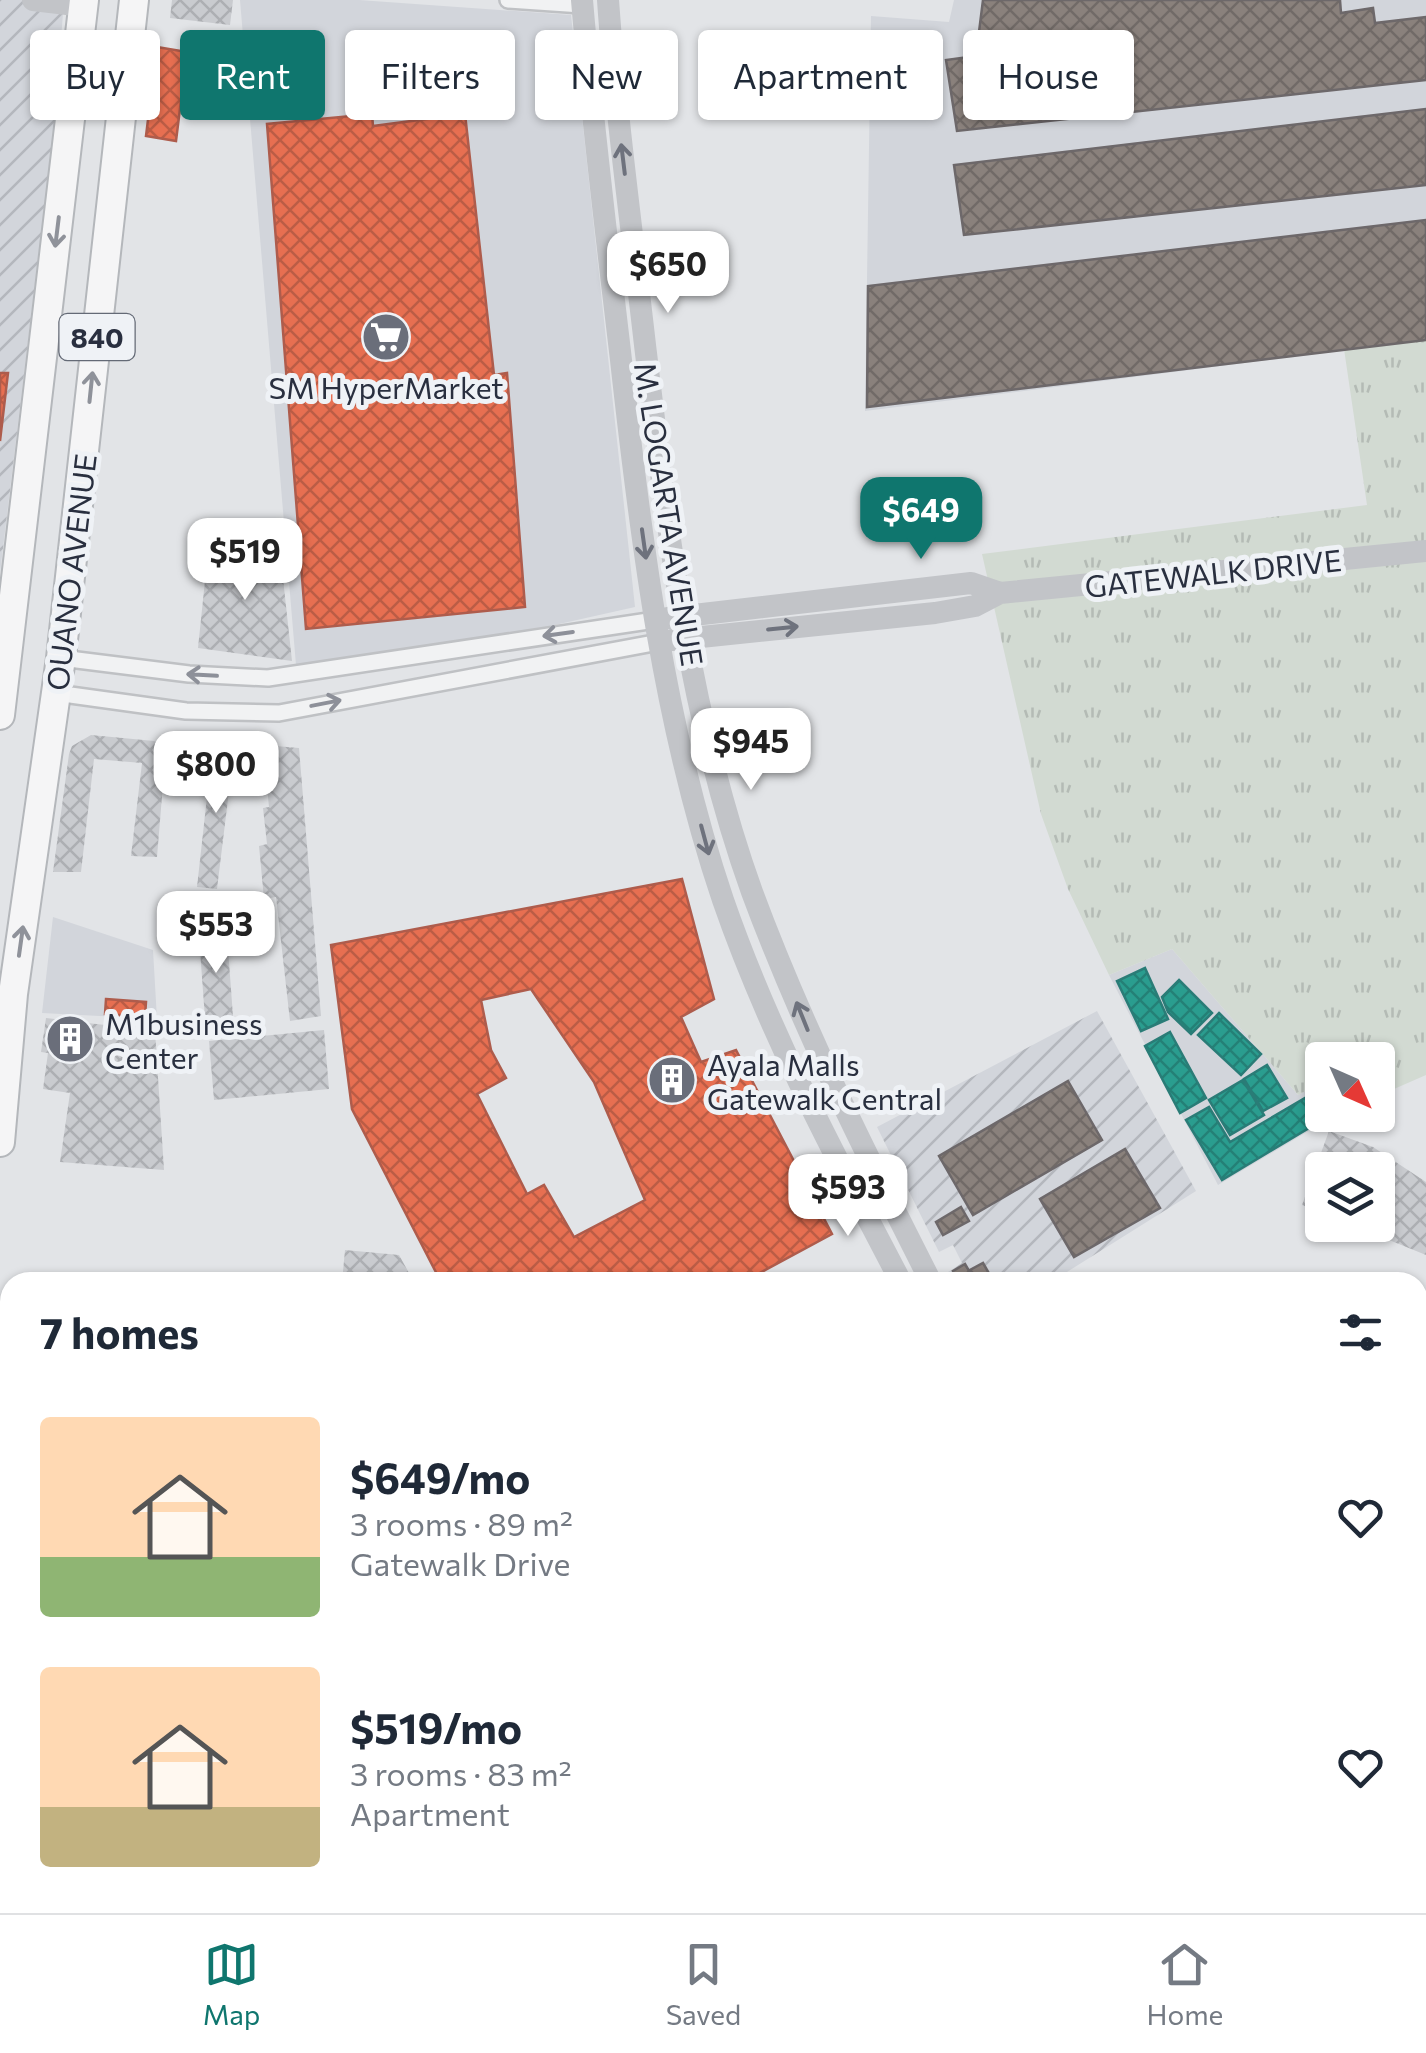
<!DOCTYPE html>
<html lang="en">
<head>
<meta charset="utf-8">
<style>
  :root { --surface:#fff; --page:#f6f6f7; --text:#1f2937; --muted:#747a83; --line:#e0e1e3; --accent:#0f766e }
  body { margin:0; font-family:Commissioner,sans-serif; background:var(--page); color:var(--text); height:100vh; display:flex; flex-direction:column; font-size:38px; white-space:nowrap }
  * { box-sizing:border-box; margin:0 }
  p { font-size:32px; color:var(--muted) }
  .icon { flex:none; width:55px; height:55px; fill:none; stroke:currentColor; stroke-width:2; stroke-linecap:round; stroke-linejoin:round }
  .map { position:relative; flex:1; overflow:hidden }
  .side { position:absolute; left:0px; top:1272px; width:1428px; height:642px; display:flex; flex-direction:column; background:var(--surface); border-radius:30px 30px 0 0; box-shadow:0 2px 8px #0004 }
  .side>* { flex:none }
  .guide { position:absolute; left:30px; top:30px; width:1368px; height:90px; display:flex; gap:20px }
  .needle { width:65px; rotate:135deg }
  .fabs { position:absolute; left:1305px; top:1042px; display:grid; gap:20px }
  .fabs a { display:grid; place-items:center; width:90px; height:90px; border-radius:10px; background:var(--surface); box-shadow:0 2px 8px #0004; font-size:50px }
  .price { position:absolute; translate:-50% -85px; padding:0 22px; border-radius:20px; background:#fff; color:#222; font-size:32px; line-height:65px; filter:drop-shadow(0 2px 5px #0008) }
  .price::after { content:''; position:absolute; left:50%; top:60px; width:30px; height:22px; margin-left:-15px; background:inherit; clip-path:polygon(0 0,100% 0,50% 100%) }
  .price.selected { background:var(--accent); color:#fff }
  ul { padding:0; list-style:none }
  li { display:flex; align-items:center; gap:30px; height:250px; padding:0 40px }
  li span { display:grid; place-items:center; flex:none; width:280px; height:200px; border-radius:10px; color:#555 }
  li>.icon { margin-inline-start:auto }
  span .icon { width:120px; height:120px; fill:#fffc; stroke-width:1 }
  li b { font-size:42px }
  h2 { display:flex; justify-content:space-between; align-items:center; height:120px; padding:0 40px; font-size:42px }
  .tag { padding:0 35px; border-radius:10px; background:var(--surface); box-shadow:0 2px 8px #0004; font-size:35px; line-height:90px }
  .tag.selected { background:var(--accent); color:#fff }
  .dock { display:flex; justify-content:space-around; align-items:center; height:140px; border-top:2px solid var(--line); background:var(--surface); font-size:28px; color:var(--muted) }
  .dock a { display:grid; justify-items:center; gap:5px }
  .dock .selected { color:var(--accent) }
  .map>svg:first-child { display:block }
  .built { fill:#d2d5db }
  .industrial { fill:url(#industrial-furrows) }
  .grass { fill:url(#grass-tufts) }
  .shops { fill:url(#shops-cross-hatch); stroke:#ae5c4c; stroke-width:2.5; fill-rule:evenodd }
  .schools { fill:url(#schools-cross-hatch); stroke:#2a7c77; stroke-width:2.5 }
  .industry { fill:url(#industry-cross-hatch); stroke:#6d686a; stroke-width:2.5 }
  .building { fill:url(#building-cross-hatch) }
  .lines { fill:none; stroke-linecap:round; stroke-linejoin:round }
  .street-casing { stroke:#bfc1c4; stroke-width:20 }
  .highway-casing { stroke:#b4b7bb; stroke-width:32 }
  .street { stroke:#f1f2f3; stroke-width:15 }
  .secondary { stroke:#c2c4c8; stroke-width:22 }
  .highway { stroke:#f5f5f6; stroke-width:28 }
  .oneway { stroke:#6e727d }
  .oneway2 { stroke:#8f929a }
  .oneway3 { stroke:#8d9099 }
  .labels { text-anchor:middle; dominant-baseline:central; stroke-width:10; stroke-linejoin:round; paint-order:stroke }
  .shield { fill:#eff2f6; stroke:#646a76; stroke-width:2.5 }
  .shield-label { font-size:28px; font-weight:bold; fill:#292f3f }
  .poi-label { font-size:30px; fill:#292f3f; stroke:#eff2f6; text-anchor:start }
  .street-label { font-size:30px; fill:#292f3f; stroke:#eff2f6 }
</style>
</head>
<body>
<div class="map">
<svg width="1426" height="1913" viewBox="0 0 1426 1913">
  <defs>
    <pattern id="industrial-furrows" width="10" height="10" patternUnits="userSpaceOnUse" patternTransform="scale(2.5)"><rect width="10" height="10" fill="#d2d5db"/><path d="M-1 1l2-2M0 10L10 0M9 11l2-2" fill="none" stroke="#b4b7bd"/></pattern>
    <pattern id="grass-tufts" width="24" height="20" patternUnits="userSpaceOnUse" patternTransform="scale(2.5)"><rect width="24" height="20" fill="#d2dad2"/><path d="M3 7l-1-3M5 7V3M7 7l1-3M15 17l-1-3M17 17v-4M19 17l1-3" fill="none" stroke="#b4bbb5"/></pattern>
    <pattern id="shops-cross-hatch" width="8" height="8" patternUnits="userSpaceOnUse" patternTransform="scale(2.5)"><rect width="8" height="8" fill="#e76f51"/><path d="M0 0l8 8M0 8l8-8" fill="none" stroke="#bb5c45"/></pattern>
    <pattern id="schools-cross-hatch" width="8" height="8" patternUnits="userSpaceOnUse" patternTransform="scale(2.5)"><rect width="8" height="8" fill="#2a9d8f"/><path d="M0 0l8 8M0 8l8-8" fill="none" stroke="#248076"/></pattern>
    <pattern id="industry-cross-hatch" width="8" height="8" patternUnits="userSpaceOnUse" patternTransform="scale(2.5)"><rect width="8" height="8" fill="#8a817c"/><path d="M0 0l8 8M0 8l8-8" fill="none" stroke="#716a67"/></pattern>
    <pattern id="building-cross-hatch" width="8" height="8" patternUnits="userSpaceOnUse" patternTransform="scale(2.5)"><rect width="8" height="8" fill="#c9cbcf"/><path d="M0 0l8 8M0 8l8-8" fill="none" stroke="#adafb3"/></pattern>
  </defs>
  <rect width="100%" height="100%" fill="#e2e4e7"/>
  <path class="built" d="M240 0H359L571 15 635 607 519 633 296 665Z
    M954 0H1426V340L865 411 871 16 949 22Z
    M53 917 153 950 157 1019 42 1013Z
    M1172 949 1298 1095 1307 1090 1327 1120 1218 1185 1109 975Z
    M49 1905H236L238 1913H51Z"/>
  <path class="industrial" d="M0 0H64L55 118 0 573Z
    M1097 1011 1196 1191 1051 1282H952L948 1272 962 1263 953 1245 939 1252 877 1127Z
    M625 1905H1095L1089 1913H592Z"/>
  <path class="grass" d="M1426 340V1075L1378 1096V1060H1322V1096L1308 1090 1298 1095 1172 949 1109 975 1068 889 1041 814 982 554 1367 505 1344 349Z"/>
  <path class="shops" d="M157 47 187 52 176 141 146 136Z
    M372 114 373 126 465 114 494 375 507 373 525 607 306 629 267 124Z
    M0 373H8L0 441Z
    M682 879 714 999 681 1017 701 1062 736 1050 832 1234 743 1282H441L352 1109 331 945ZM531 989 594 1082 645 1200 574 1237 544 1185 527 1194 477 1094 506 1078 491 1050 481 1000Z
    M106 999 146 1002 145 1017 105 1014Z"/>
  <path class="schools" d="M1145 968 1168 1019 1141 1031 1117 981Z
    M1179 980 1212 1013 1191 1034 1168 1012 1162 997Z
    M1219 1013 1261 1054 1241 1075 1198 1035Z
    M1170 1032 1206 1098 1180 1113 1145 1046Z
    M1267 1065 1287 1098 1263 1111 1244 1079Z
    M1243 1080 1264 1115 1230 1135 1209 1100Z
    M1305 1098 1319 1122 1222 1180 1186 1120 1209 1107 1230 1142Z"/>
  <path class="industry" d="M983 0H1340L1341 13 1373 8 1375 23 1426 17V80L957 131 946 60 976 56Z
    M1426 109V185L964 235 954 165Z
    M1426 220V340L867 407 868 286Z
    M1068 1081 1102 1140 973 1215 939 1156Z
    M1125 1149 1160 1208 1074 1257 1040 1199Z
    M961 1207 969 1221 943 1235 936 1222Z
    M983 1263 994 1282H977L970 1270Z
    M965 1264 972 1276 959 1282 953 1271Z"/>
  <path class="building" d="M172 0H233L230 25 170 18Z
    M209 542 280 551 292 661 198 648Z
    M91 735 154 741 166 748 157 857 131 856 142 763 94 759 81 872H53L69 754 72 746Z
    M235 742 217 889 197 887 212 752 222 744Z
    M263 745 299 748 321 1016 290 1021 276 897 264 899 259 846 267 844 263 808 269 807Z
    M226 921 234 1030 206 1032 198 923Z
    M46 1018 155 1031 164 1170 60 1162 70 1093 43 1089 48 1053 41 1052Z
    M324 1030 329 1089 214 1100 209 1041Z
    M1329 1131 1373 1147 1426 1182V1255L1352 1225H1378V1170H1322V1213L1302 1205Z
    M345 1250 399 1255 414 1282H342Z
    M1418 1487 1426 1488V1524L1418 1523Z
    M0 1588 10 1589 9 1727 0 1696Z"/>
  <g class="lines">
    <g class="street-casing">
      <path id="street" d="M508 0 582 5
        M61 658 189 674 268 678 655 620
        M56 693 186 711 279 713 659 642
        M491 1913 527 1905
        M1239 1913 1243 1905"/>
    </g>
    <g class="highway-casing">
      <path id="highway" d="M0 715 84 0
        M0 1142 13 994 61 658 134 0
        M0 1570 10 1566
        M0 1813 10 1856
        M22 1905 23 1913"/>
    </g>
    <use href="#street" class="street"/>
    <path class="secondary" d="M33 0 84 6
      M582 0C592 120 607 240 621 360 641 541 664 726 723 900 769 1033 836 1158 901 1282
      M608 0C616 115 632 230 645 345 667 528 689 717 752 892 802 1027 866 1154 931 1282
      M668 618 971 583 1000 593
      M672 640 935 613 975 606 1000 593 1426 551
      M0 1523 10 1524
      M1418 1538 1426 1539
      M1418 1844 1426 1847
      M1418 1873 1426 1875
      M450 1905 452 1913
      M482 1905 483 1913
      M1117 1913 1122 1905
      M1150 1913 1154 1905"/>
    <use href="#highway" class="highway"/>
  </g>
  <defs><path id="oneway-shaft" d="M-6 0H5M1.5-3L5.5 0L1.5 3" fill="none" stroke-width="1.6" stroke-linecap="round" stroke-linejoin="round" transform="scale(2.5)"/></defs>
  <g class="oneway">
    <use href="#oneway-shaft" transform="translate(623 159) rotate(-97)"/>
    <use href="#oneway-shaft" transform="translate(644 544) rotate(82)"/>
    <use href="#oneway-shaft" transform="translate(783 628) rotate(-6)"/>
    <use href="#oneway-shaft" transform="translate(705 840) rotate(75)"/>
    <use href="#oneway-shaft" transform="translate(802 1016) rotate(-112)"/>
  </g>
  <g class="oneway2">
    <use href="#oneway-shaft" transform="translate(57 232) rotate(97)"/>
    <use href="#oneway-shaft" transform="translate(91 387) rotate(-84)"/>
    <use href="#oneway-shaft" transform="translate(21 941) rotate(-82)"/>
  </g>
  <g class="oneway3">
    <use href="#oneway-shaft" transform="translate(558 634) rotate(172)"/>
    <use href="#oneway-shaft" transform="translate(202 675) rotate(-177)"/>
    <use href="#oneway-shaft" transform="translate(326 703) rotate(-11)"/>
  </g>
  <defs>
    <g id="supermarket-disc" transform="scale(2.5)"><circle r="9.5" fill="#6a6e7a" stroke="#eff2f6"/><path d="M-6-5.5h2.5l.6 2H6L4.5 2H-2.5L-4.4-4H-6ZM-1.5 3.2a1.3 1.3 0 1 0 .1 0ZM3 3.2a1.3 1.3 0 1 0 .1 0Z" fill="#fff"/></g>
    <g id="building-disc" transform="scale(2.5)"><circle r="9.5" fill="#6a6e7a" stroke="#eff2f6"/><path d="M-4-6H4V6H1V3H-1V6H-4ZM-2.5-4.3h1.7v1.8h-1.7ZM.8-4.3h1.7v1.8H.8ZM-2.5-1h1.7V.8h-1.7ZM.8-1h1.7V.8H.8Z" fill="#fff"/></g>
  </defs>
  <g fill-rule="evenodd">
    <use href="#supermarket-disc" x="386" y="337"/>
    <use href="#building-disc" x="70" y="1039"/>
    <use href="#building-disc" x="672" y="1080"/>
  </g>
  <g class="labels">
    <rect class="shield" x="59.5" y="314" width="75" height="46" rx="8"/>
    <g class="shield-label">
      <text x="97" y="337">840</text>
    </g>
    <g class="poi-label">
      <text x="386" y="386" text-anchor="middle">SM HyperMarket</text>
      <text x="105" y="1022">M1business<tspan x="105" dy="34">Center</tspan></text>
      <text x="707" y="1063">Ayala Malls<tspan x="707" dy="34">Gatewalk Central</tspan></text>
    </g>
    <g class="street-label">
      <text transform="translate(670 514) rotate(81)">M. LOGARTA AVENUE</text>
      <text transform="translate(70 572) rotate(-83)">OUANO AVENUE</text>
      <text transform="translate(1213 572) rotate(-6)">GATEWALK DRIVE</text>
    </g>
  </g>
</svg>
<div class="fabs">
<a><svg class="needle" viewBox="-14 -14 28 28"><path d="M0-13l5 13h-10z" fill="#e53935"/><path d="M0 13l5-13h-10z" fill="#747a83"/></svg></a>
<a><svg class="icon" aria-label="layers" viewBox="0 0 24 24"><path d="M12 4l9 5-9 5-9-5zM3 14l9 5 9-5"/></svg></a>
</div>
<b class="price" style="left:668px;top:316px">$650</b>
<b class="price selected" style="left:921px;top:562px">$649</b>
<b class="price" style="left:245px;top:603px">$519</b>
<b class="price" style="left:751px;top:793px">$945</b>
<b class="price" style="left:216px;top:816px">$800</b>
<b class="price" style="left:216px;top:976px">$553</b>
<b class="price" style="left:848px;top:1239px">$593</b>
<div class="guide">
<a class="tag">Buy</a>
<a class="tag selected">Rent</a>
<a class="tag">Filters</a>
<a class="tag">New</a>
<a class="tag">Apartment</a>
<a class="tag">House</a>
</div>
<section class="side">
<h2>7 homes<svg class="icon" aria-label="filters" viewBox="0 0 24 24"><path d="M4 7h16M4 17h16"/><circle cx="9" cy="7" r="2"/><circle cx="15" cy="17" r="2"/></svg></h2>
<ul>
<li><span style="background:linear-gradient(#ffd9b3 70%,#8fb573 0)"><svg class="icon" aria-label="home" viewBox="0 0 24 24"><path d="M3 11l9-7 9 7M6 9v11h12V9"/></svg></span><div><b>$649/mo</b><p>3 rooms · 89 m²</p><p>Gatewalk Drive</p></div><svg class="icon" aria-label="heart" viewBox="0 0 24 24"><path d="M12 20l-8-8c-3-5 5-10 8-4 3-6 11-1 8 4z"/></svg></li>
<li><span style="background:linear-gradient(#ffd9b3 70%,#c2b280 0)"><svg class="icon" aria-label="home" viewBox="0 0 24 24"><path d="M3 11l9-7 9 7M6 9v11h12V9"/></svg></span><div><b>$519/mo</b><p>3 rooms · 83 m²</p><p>Apartment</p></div><svg class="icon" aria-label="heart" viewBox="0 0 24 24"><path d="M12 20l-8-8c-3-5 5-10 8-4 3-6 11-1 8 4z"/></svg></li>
</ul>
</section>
</div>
<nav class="dock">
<a class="selected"><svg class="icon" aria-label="map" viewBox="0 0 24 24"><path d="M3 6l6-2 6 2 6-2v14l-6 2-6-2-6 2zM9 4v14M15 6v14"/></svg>Map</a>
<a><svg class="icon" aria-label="saved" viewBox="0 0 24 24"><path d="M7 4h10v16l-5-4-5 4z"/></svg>Saved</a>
<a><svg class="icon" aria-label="home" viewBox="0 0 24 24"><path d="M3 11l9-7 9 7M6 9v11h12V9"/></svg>Home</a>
</nav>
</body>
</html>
